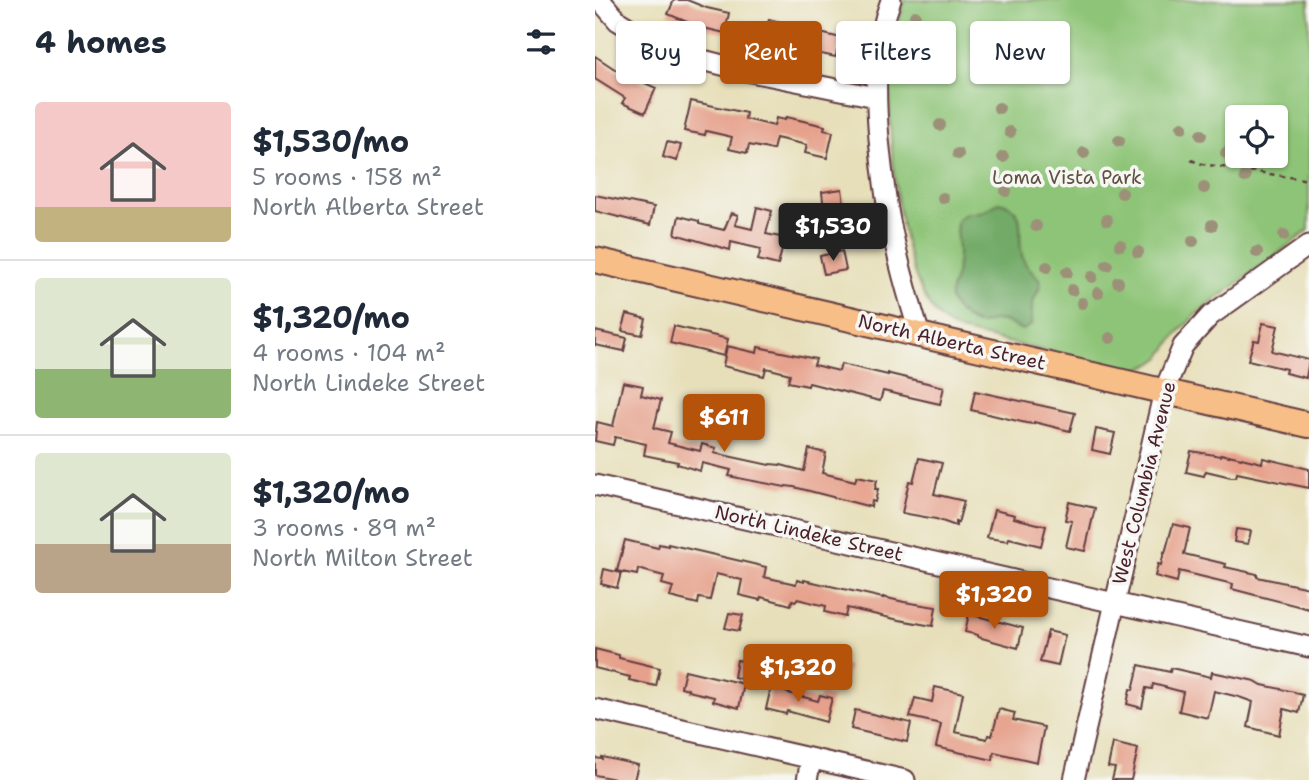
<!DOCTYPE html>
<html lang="en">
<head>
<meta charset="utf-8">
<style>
  :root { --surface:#fff; --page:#f2f2f3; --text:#1f2937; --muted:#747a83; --line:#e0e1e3; --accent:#b45309 }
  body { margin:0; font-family:"Shantell Sans",sans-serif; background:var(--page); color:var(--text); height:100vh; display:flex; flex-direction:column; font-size:26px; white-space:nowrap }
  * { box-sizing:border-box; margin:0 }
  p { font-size:23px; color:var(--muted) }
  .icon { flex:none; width:38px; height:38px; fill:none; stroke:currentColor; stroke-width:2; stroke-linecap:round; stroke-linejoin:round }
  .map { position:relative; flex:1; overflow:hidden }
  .side { display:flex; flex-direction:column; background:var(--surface); width:595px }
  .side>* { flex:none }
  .banner { position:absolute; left:21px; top:21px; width:588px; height:63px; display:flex; gap:14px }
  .tools { position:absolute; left:630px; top:105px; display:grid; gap:14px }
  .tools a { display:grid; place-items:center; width:63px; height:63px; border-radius:7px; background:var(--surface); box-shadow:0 2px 5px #0004; font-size:35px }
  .price { position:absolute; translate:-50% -60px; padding:0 16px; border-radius:7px; background:var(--accent); color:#fff; font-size:23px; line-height:46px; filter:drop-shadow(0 2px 4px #0008) }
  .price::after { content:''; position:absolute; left:50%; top:42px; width:21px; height:16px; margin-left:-10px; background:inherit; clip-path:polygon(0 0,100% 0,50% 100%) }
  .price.selected { background:#222; color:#fff }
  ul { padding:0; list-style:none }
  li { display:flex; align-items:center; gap:21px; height:175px; padding:0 35px }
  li+li { border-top:2px solid var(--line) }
  li span { display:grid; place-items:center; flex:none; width:196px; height:140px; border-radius:7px; color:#555 }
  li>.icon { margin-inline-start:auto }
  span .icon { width:84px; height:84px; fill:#fffc; stroke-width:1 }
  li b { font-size:30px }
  h2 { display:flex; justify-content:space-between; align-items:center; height:84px; padding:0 35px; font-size:30px }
  .chip { padding:0 24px; border-radius:7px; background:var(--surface); box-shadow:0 2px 5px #0004; font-size:24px; line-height:63px }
  .chip.selected { background:var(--accent); color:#fff }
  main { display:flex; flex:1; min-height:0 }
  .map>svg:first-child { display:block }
  .green { fill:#8ec477; stroke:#6c7251; stroke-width:2; fill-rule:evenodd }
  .forest { fill:#72aa68; stroke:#5e644a; stroke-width:2 }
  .building { fill:#e6a08b }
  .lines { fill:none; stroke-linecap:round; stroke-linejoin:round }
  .minor-casing { stroke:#623c40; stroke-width:23 }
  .major-casing { stroke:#623c40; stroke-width:28 }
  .path { stroke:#623c40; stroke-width:2.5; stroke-dasharray:5 5; stroke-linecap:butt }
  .minor { stroke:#fff; stroke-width:19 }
  .major { stroke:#f7be88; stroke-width:24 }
  .tree { fill:#9c9178 }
  .labels { text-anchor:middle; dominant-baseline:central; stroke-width:7; stroke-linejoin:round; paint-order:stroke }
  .park-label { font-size:19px; fill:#5e5142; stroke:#f6f6f2 }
  .street-label { font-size:19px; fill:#4a1f2b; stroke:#f6f6f2 }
</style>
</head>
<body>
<main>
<section class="side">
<h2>4 homes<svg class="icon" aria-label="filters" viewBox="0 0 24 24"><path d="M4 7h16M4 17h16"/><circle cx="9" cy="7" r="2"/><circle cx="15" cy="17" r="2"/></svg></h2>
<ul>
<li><span style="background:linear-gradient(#f6c9c9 75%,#c2b280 0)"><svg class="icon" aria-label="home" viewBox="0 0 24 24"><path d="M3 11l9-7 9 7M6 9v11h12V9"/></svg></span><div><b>$1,530/mo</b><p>5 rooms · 158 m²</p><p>North Alberta Street</p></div></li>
<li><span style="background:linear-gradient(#dfe7d0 65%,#8fb573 0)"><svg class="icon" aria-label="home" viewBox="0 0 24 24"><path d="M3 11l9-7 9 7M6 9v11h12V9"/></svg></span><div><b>$1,320/mo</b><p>4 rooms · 104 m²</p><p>North Lindeke Street</p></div></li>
<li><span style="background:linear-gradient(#dfe7d0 65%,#b9a48a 0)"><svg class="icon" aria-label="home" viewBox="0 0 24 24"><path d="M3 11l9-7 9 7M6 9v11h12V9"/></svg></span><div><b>$1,320/mo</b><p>3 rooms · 89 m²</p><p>North Milton Street</p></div></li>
</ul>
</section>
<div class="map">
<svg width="714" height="780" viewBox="0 0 714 780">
  <rect width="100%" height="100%" fill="#f6f6f2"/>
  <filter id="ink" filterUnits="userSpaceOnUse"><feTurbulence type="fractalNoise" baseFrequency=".0143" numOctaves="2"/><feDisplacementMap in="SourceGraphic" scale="14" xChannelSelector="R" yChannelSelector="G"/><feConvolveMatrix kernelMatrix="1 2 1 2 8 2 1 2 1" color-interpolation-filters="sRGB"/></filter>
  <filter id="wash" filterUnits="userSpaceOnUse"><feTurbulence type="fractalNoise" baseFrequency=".00686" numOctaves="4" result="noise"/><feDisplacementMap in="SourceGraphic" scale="28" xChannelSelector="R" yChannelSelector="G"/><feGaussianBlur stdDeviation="1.57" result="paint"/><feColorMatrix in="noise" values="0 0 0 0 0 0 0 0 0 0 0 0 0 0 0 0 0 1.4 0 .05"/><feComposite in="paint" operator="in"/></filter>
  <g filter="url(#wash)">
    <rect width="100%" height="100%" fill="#e7dfb9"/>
    <path class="green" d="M310 0H714V230L600 315 582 334 565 358 556 364 543 369 532 370 365 331C359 328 352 325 347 320 302 283 290 119 296 63 298 41 303 21 310 0ZM642 117H681V156H642Z"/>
    <path class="forest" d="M405 202C438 211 418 238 429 261 432 269 444 274 445 283 446 290 439 296 438 303 436 310 437 317 436 325L428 330C422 328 415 323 408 321 386 317 389 336 364 312 360 308 356 305 355 299 354 289 362 278 362 268 363 262 363 257 363 251 363 240 359 231 363 219L372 213H386Z"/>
    <g id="blocks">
      <path class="building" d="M79 0H92L112 8 134 13 130 33 104 27 73 14Z
        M174 19 196 25 191 44 169 39Z
        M248 29 260 31 255 53 242 50 241 57 216 52 221 32 246 38Z
        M0 56 38 81 39 78 61 88 50 113 27 103 30 98 0 79Z
        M96 101 151 113 150 119 179 126 181 118 190 120 191 117 230 126 229 130 238 132 232 158 210 153 212 145 181 138 178 150 154 145 152 153 134 149 137 137 111 131 110 135 89 131Z
        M72 142 86 145 82 161 68 157Z
        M247 189 250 211 240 213 242 223 227 225 225 210H229L227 192Z
        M0 195 59 207 55 225 0 211Z
        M162 207 177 211 171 234 190 238 183 265 163 260 166 249 136 242 135 250 80 234 84 216 104 221V224L129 230 136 213 143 215 140 225 157 229Z
        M247 251 251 270 229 274 225 256Z
        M32 314 51 319 47 335 27 331Z
        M668 323 683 326 677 351 714 360 711 378 690 373 691 369 653 360 659 340 664 341Z
        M79 326 133 339 129 356 75 343Z
        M0 331 32 338 29 351 0 345Z
        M132 346 162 353 163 347 172 349 221 359 219 365 244 371 246 364 293 375V373L295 374 349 387 345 404 288 391 285 401 214 383 213 386 193 382 195 374 171 368 169 376 128 366Z
        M28 382 48 386 46 395 66 400 59 428 76 432 73 443 105 451 107 444 121 448 119 453 174 465 175 464 186 465 209 471 214 449 231 453 227 473 260 481 262 476 282 480 280 489H283L280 502 277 501 276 507 199 487 191 486 190 487 148 479 134 476 136 470 107 463 105 471 82 464 83 462 49 455 51 444 20 437 18 445 0 441 2 422 18 426Z
        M380 391 480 413 475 431 439 422V424L431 423 376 410Z
        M501 429 520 433 515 454 497 450Z
        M596 451 625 456 626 454 634 456V455L667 463 668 458 714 469V488L642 473 641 477H636L611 471 609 476 591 472Z
        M324 458 347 463 339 494 369 501 363 523 361 522V526L341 519 307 513 314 481 318 482Z
        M474 502 500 508 490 551 471 547 477 521 470 520Z
        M399 510 420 515 419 518 451 526 446 546 414 538 413 541 392 538Z
        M578 524 595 528 589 554 631 564 630 567 662 574V577L714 588V609L637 589 638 584 584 571 582 582 560 576 563 564 566 565 569 552 570 553Z
        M641 529 656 531 653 544 639 542Z
        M30 540 63 548 64 544 73 546V544L171 567 169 577 201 584 202 580 209 582V580L288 598V597L309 602 341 607 338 626 304 620 252 608 250 617 230 612 231 606 202 599 201 601 197 600 196 605 166 597 165 600 144 595 147 580 121 574 115 600 104 598 103 604 75 597 78 587 67 584 69 576 43 569 42 575 22 571Z
        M9 569 26 573 22 588 6 584Z
        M134 613 148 615 144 631 130 628Z
        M374 614 428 628 423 648 383 637V635L370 632Z
        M453 631 470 635 463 666 445 662Z
        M0 649 24 655V658L65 668 61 686 34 680 35 677 0 668Z
        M142 660 177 666 172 686 139 677Z
        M236 661 254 666 249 684 231 679Z
        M544 665 575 672 576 668 616 677 617 672 660 681 667 685 700 692V693L708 695 704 713 689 709 684 735 653 727 658 702 644 697 619 691 613 718 584 711 588 692 558 684 557 689 551 688 547 708 532 704 535 689 538 690Z
        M90 670 149 684 144 708 118 701 119 697 93 691V689L86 687Z
        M177 683 191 686 190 692 223 701 225 695 237 698 231 722 192 711 191 714 171 709Z
        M340 687 368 693 360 732 392 739 393 735 397 736 404 709 420 713 418 720 449 727 442 762 399 752 398 760 341 747 346 724 315 717 320 698 337 702Z
        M260 710 316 723 312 742 256 729Z
        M518 743 543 749 536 780H517L520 768 513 767Z
        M7 757 43 765 39 780H25L0 775V758L7 759Z"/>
    </g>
  </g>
  <g filter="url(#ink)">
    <use href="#blocks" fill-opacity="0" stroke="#623c40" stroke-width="2"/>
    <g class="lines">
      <g class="minor-casing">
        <path id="minor" d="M5 0 23 21 51 38 84 54 151 71 281 97
          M296 0C279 45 280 92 284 139 287 169 290 200 297 230 304 265 314 300 325 335
          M0 485 714 647
          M0 709 310 780
          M212 780 216 760
          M479 780 569 391 588 346 615 316 714 245"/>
      </g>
      <g class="major-casing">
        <path id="major" d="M0 260 714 425"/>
      </g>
      <path class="path" d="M596 160 607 164 714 180"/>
      <use href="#minor" class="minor"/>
      <use href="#major" class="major"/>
    </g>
    <g class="tree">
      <circle cx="320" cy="16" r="6"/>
      <circle cx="338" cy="48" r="6"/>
      <circle cx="340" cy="76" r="6"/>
      <circle cx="404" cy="108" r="6"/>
      <circle cx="345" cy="125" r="6"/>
      <circle cx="587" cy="127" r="6"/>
      <circle cx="415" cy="132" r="6"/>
      <circle cx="606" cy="135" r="6"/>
      <circle cx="524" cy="141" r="6"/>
      <circle cx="489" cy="153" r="6"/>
      <circle cx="631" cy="153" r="6"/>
      <circle cx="363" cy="154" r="6"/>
      <circle cx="408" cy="157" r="6"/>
      <circle cx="487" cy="177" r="6"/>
      <circle cx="650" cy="177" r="6"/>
      <circle cx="609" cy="188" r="6"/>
      <circle cx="411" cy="191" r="6"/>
      <circle cx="527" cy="193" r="6"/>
      <circle cx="348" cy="198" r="6"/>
      <circle cx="512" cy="220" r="6"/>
      <circle cx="617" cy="225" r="6"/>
      <circle cx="441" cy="226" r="6"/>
      <circle cx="689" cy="235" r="6"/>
      <circle cx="598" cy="241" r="6"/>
      <circle cx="525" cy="245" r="6"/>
      <circle cx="543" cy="252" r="6"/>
      <circle cx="662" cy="252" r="6"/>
      <circle cx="512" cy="265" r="6"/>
      <circle cx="452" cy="267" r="6"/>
      <circle cx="472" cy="272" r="6"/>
      <circle cx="497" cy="277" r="6"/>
      <circle cx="523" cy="282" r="6"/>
      <circle cx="477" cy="290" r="6"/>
      <circle cx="503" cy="293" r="6"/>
      <circle cx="487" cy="303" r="6"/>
      <circle cx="515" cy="338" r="6"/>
    </g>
  </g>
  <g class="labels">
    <g class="park-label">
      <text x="472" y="177">Loma Vista Park</text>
    </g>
    <g class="street-label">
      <text transform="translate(357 342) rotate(13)">North Alberta Street</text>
      <text transform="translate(549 483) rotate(-76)">West Columbia Avenue</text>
      <text transform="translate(214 533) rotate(13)">North Lindeke Street</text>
    </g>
  </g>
</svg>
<div class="tools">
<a><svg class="icon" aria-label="locate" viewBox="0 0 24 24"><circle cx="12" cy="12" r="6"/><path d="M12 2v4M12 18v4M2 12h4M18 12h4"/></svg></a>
</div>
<b class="price selected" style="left:238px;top:263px">$1,530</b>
<b class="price" style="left:129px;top:454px">$611</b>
<b class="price" style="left:399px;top:631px">$1,320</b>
<b class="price" style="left:203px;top:704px">$1,320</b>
<div class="banner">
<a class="chip">Buy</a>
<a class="chip selected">Rent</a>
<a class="chip">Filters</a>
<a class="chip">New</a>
</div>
</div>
</main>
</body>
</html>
